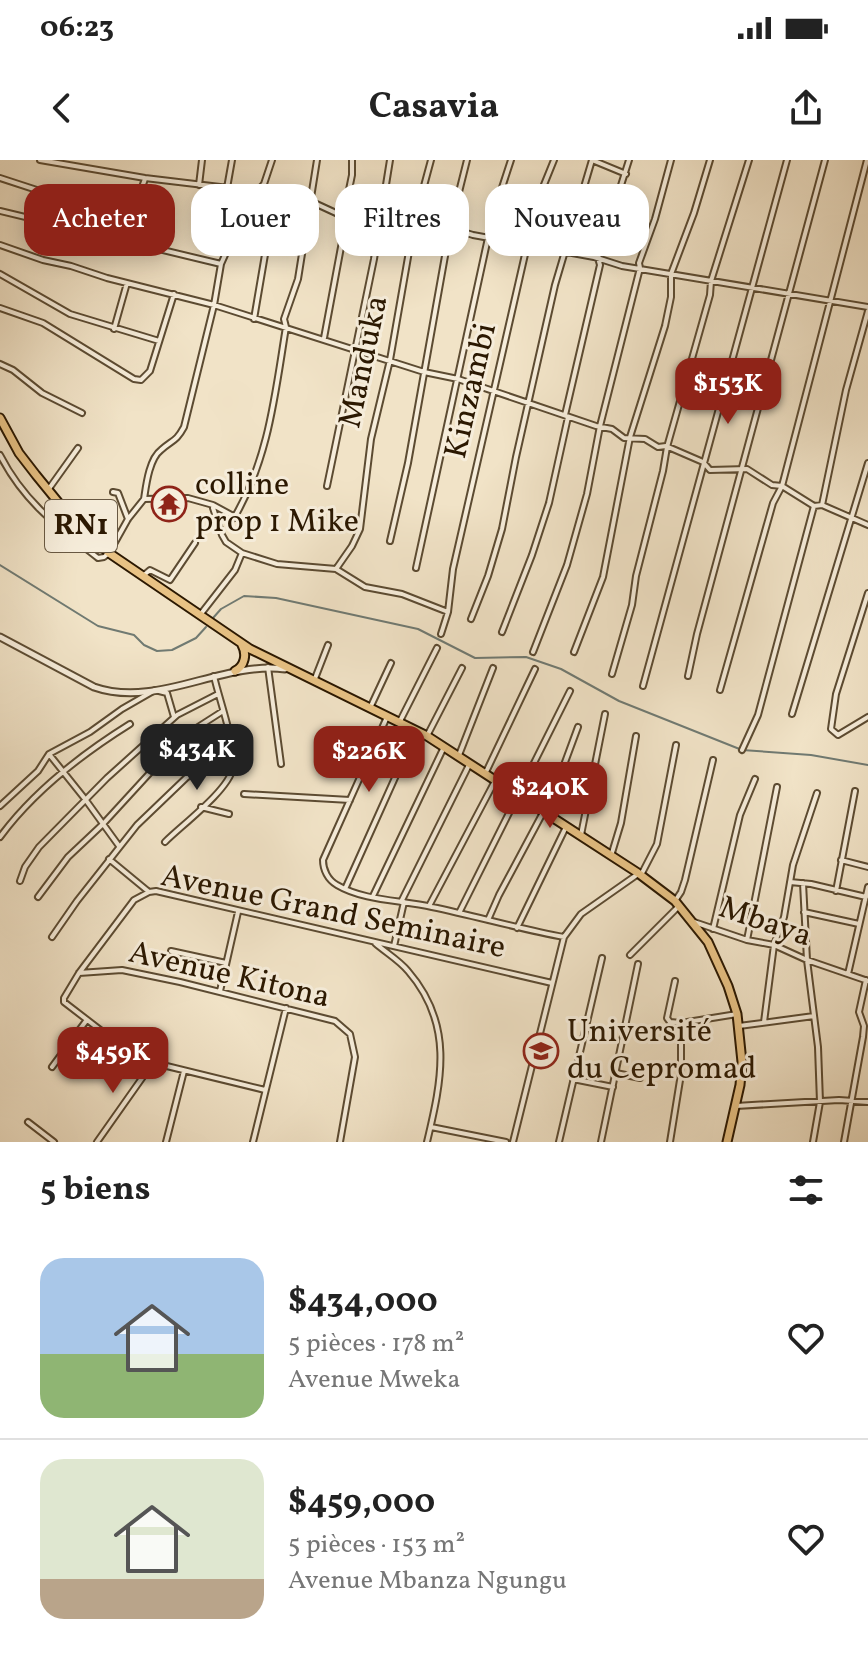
<!DOCTYPE html>
<html lang="fr">
<head>
<meta charset="utf-8">
<style>
  :root { --surface:#fff; --page:#f6f6f6; --text:#222; --muted:#767676; --line:#e0e0e0; --accent:#8f2418 }
  body { margin:0; font-family:Vollkorn,serif; background:var(--page); color:var(--text); height:100vh; display:flex; flex-direction:column; font-size:30px; white-space:nowrap }
  * { box-sizing:border-box; margin:0 }
  p { font-size:26px; color:var(--muted) }
  .icon { flex:none; width:44px; height:44px; fill:none; stroke:currentColor; stroke-width:2; stroke-linecap:round; stroke-linejoin:round }
  .map { position:relative; height:982px; overflow:hidden }
  .side { display:flex; flex-direction:column; background:var(--surface); flex:1 }
  .side>* { flex:none }
  .banner { position:absolute; left:24px; top:24px; width:820px; height:72px; display:flex; gap:16px }
  .price { position:absolute; translate:-50% -68px; padding:0 18px; border-radius:16px; background:var(--accent); color:#fff; font-size:26px; line-height:52px; filter:drop-shadow(0 2px 4px #0008) }
  .price::after { content:''; position:absolute; left:50%; top:48px; width:24px; height:18px; margin-left:-12px; background:inherit; clip-path:polygon(0 0,100% 0,50% 100%) }
  .price.active { background:#222; color:#fff }
  ul { padding:0; list-style:none }
  li { display:flex; align-items:center; gap:24px; height:200px; padding:0 40px }
  li+li { border-top:2px solid var(--line) }
  li span { display:grid; place-items:center; flex:none; width:224px; height:160px; border-radius:24px; color:#555 }
  li>.icon { margin-inline-start:auto }
  span .icon { width:96px; height:96px; fill:#fffc; stroke-width:1 }
  li b { font-size:34px }
  h2 { display:flex; justify-content:space-between; align-items:center; height:96px; padding:0 40px; font-size:34px }
  .pill { padding:0 28px; border-radius:24px; background:var(--surface); box-shadow:0 4px 20px #0003; font-size:28px; line-height:72px }
  .pill.active { background:var(--accent); color:#fff }
  .status { display:flex; justify-content:space-between; align-items:center; height:56px; padding:0 40px; background:var(--surface); direction:ltr }
  .status svg { height:22px; fill:currentColor }
  header { display:flex; justify-content:space-between; align-items:center; height:104px; padding:0 40px; background:var(--surface); font-size:36px; font-weight:700 }
  .map>svg:first-child { display:block }
  .lines { fill:none; stroke-linecap:round; stroke-linejoin:round }
  .stream { stroke:#707a72; stroke-width:2 }
  .minor-casing { stroke:#5c4b32; stroke-width:8 }
  .tertiary-casing { stroke:#5c4b32; stroke-width:9 }
  .trunk-casing { stroke:#2b1801; stroke-width:11 }
  .minor { stroke:#f6eddb; stroke-width:4 }
  .tertiary { stroke:#f6eddb; stroke-width:5 }
  .trunk { stroke:#e8c284; stroke-width:7 }
  .labels { text-anchor:middle; dominant-baseline:central; stroke-width:6; stroke-linejoin:round; paint-order:stroke }
  .shield { fill:#f6eddb; stroke:#685842; stroke-width:2 }
  .shield-label { font-size:30px; font-weight:bold; fill:#2b1801 }
  .street-label { font-size:32px; fill:#2b1801; stroke:#f6eddb }
  .poi-label { font-size:32px; fill:#2b1801; stroke:#f6eddb; text-anchor:start }
</style>
</head>
<body>
<div class="status"><b>06:23</b><svg viewBox="0 0 49 12"><path d="M0 12V9h3v3zM5 12V6h3v6zM10 12V3h3v9zM15 12V0h3v12zM26 1h20v11H26zM47 4h2v5h-2z"/></svg></div>
<header><svg class="icon" aria-label="back" viewBox="0 0 24 24"><path d="M15 5l-7 7 7 7"/></svg>Casavia<svg class="icon" aria-label="share" viewBox="0 0 24 24"><path d="M12 15V3M7 8l5-5 5 5M5 13v7h14v-7"/></svg></header>
<div class="map">
<svg width="868" height="982" viewBox="0 0 868 982">
  <rect width="100%" height="100%" fill="#f1e3c7"/>
  <filter id="stains"><feTurbulence type="fractalNoise" baseFrequency=".0025" numOctaves="4"/><feColorMatrix values="0 0 0 0 .2 0 0 0 0 .09 0 0 0 0 .02 0 0 0 .5 -.17"/></filter>
  <radialGradient id="worn" r=".72"><stop offset=".6" stop-color="#630" stop-opacity="0"/><stop offset="1" stop-color="#630" stop-opacity=".3"/></radialGradient>
  <g class="lines">
    <path class="stream" d="M0 405 98 466 134 475 144 485 157 491 172 490 196 478 206 467
      M213 458 221 449 244 436 276 438 418 469 475 498 526 497 561 509 619 541 742 590 811 595 868 605"/>
    <g class="minor-casing">
      <path id="minor" d="M40 0 145 18 262 32 288 40 310 41 336 53 372 61 450 68 473 75 594 97 622 106 868 147
        M592 0 626 14
        M0 18 46 33 131 50 135 46 145 19
        M199 25 202 0
        M227 28 232 0
        M0 51 221 104
        M344 54 352 15V0
        M0 85 43 100 71 106 107 118 214 145 424 212 458 219 596 266 612 269 624 278 645 279 658 287 666 286 703 302 710 310 747 309 772 325 782 326 814 346 822 345 868 365
        M0 114 70 154 159 181
        M0 148 43 163 134 219 141 220 150 211 174 134
        M254 159 275 36
        M114 169 127 123
        M324 178 347 55
        M0 204 13 210 42 233 82 253
        M565 255 600 105 598 98 629 0
        M0 295C24 342 57 366 98 398L104 397 109 393 128 359 144 339 188 338 213 345 248 364
        M327 326 374 99 390 0
        M48 330 78 288
        M113 332 118 333 128 359
        M144 339C146 326 149 299 161 290 172 280 176 282 184 267L214 145 221 104 233 77 239 50 264 24 272 0
        M822 345 846 230 868 151
        M213 348 222 375 226 382 242 393 277 404 336 409 365 427 402 434 448 452
        M234 358C269 298 275 234 286 167L284 159 298 119 317 0
        M390 381 408 303 450 68 467 0
        M416 408 493 55 511 0
        M336 409 352 386 360 369 371 279 390 200 414 63 431 0
        M144 415 150 410 170 420 195 383
        M868 433 836 534 831 569 838 575 868 557
        M200 455 235 410 242 393
        M471 459 488 416 502 369 516 297 555 125 592 0
        M502 472 532 395 549 343 568 257
        M441 474 448 452 453 409 537 42 554 0
        M533 492 567 405 587 334 600 266 640 108 639 103 655 59 671 0
        M574 492 603 417 630 277 665 166 671 137V114L694 53 710 0
        M268 507 281 604
        M612 514 632 445 636 416 663 311 667 287 710 135 711 121 749 0
        M688 516 697 474 825 0
        M314 521 328 485
        M643 526 787 0
        M720 530 773 343 782 326 867 0
        M370 548 391 503
        M792 554 868 303
        M387 557 323 700C323 710 328 720 337 725 364 741 402 740 432 747 476 756 520 769 564 777
        M399 563 437 488
        M427 576 462 508
        M742 590 758 555 814 346
        M49 594 85 639 119 686
        M459 595 493 508
        M486 612 535 509
        M244 634 350 640
        M0 646 38 611 49 594 90 572 122 549 155 530 167 533 174 557
        M201 647 229 654
        M581 675 605 554
        M0 677C34 631 82 594 130 564
        M165 682C182 665 228 631 233 608 238 591 218 536 214 516
        M611 696 621 663 636 576
        M109 699 149 732
        M841 700 868 707
        M641 715 657 684 676 585
        M20 721 25 707 39 687 107 618 177 555 218 534
        M790 722 811 724 866 737
        M803 723 807 800 818 887 820 942 813 982
        M345 729 416 571
        M836 731 855 631
        M373 736 444 587
        M38 737 68 697 103 664 158 604 198 567 223 551
        M675 741 681 732 685 720 713 600
        M401 742 469 605
        M429 746 495 621
        M804 752 859 764
        M459 753 570 531
        M488 760 499 735 554 632 578 567
        M694 762 747 780 774 785 807 800 868 821
        M517 768 566 667
        M713 769 740 655 755 619
        M52 777 77 741 137 665 186 618 223 591 231 582
        M747 780 777 627
        M375 783C385 792 399 800 408 811 454 864 442 919 427 982
        M394 786 404 742
        M171 791 226 803
        M630 795 679 746
        M79 813 122 810 180 822 335 861 350 874 355 897 340 982
        M848 814 868 727
        M675 821 667 858 670 862 681 863
        M220 831 238 752
        M764 862 774 785 784 757 793 705 817 633
        M739 866 814 856
        M52 907 86 861
        M616 913 640 918
        M573 919 613 927
        M265 930 138 899 64 842V838L79 813 134 740 149 732 156 731 552 823
        M736 946 839 940 868 942
        M28 962 54 982
        M431 967 506 982
        M97 982 152 904
        M166 982 184 911
        M253 982 286 848
        M513 982 564 777 581 754 638 714
        M559 982 602 798
        M601 982 638 804
        M670 982 681 914V863L737 854
        M844 982 863 877 864 866 859 852 866 820"/>
    </g>
    <g class="tertiary-casing">
      <path id="tertiary" d="M0 477 94 527C157 549 221 501 285 509"/>
    </g>
    <g class="trunk-casing">
      <path id="trunk" d="M0 258 19 293 36 315 67 353 109 393 250 489 427 576 638 713 675 741 708 782 728 826 737 854 742 902 740 925 727 982
        M235 511C245 506 247 494 242 485"/>
    </g>
    <use href="#minor" class="minor"/>
    <use href="#tertiary" class="tertiary"/>
    <use href="#trunk" class="trunk"/>
  </g>
  <defs>
    <g id="temple-ring" transform="scale(1.8)"><circle r="9.5" fill="#f6eddb" stroke="#8f2418" stroke-width="1.5"/><path d="M0-6L5-2H3V0L6.5 2.5H4V6H1.5V3h-3V6H-4V2.5H-6.5L-3 0V-2H-5Z" fill="#8f2418"/></g>
    <g id="university-ring" transform="scale(1.8)"><circle r="9.5" fill="#f6eddb" stroke="#8f2418" stroke-width="1.5"/><path d="M0-5L7-2L0 1L-7-2ZM-4 1L0 2.5L4 1V4Q0 6-4 4Z" fill="#8f2418"/></g>
  </defs>
  <g fill-rule="evenodd">
    <use href="#temple-ring" x="169" y="344"/>
    <use href="#university-ring" x="541" y="891"/>
  </g>
  <g class="labels">
    <rect class="shield" x="45" y="340" width="72" height="52" rx="6"/>
    <g class="shield-label">
      <text x="81" y="366">RN1</text>
    </g>
    <g class="street-label">
      <text transform="translate(365 202) rotate(-78)">Manduka</text>
      <text transform="translate(472 231) rotate(-77)">Kinzambi</text>
      <text transform="translate(333 753) rotate(12)">Avenue Grand Seminaire</text>
      <text transform="translate(765 763) rotate(19)">Mbaya</text>
      <text transform="translate(229 816) rotate(13)">Avenue Kitona</text>
    </g>
    <g class="poi-label">
      <text x="195" y="326">colline<tspan x="195" dy="37">prop 1 Mike</tspan></text>
      <text x="567" y="873">Université<tspan x="567" dy="37">du Cepromad</tspan></text>
    </g>
  </g>
  <rect width="100%" height="100%" filter="url(#stains)"/>
  <rect width="100%" height="100%" fill="url(#worn)"/>
</svg>
<b class="price" style="left:728px;top:266px">$153K</b>
<b class="price active" style="left:197px;top:632px">$434K</b>
<b class="price" style="left:369px;top:634px">$226K</b>
<b class="price" style="left:550px;top:670px">$240K</b>
<b class="price" style="left:113px;top:935px">$459K</b>
<div class="banner">
<a class="pill active">Acheter</a>
<a class="pill">Louer</a>
<a class="pill">Filtres</a>
<a class="pill">Nouveau</a>
</div>
</div>
<section class="side">
<h2>5 biens<svg class="icon" aria-label="filters" viewBox="0 0 24 24"><path d="M4 7h16M4 17h16"/><circle cx="9" cy="7" r="2"/><circle cx="15" cy="17" r="2"/></svg></h2>
<ul>
<li><span style="background:linear-gradient(#a9c7e8 60%,#8fb573 0)"><svg class="icon" aria-label="home" viewBox="0 0 24 24"><path d="M3 11l9-7 9 7M6 9v11h12V9"/></svg></span><div><b>$434,000</b><p>5 pièces · 178 m²</p><p>Avenue Mweka</p></div><svg class="icon" aria-label="heart" viewBox="0 0 24 24"><path d="M12 20l-8-8c-3-5 5-10 8-4 3-6 11-1 8 4z"/></svg></li>
<li><span style="background:linear-gradient(#dfe7d0 75%,#b9a48a 0)"><svg class="icon" aria-label="home" viewBox="0 0 24 24"><path d="M3 11l9-7 9 7M6 9v11h12V9"/></svg></span><div><b>$459,000</b><p>5 pièces · 153 m²</p><p>Avenue Mbanza Ngungu</p></div><svg class="icon" aria-label="heart" viewBox="0 0 24 24"><path d="M12 20l-8-8c-3-5 5-10 8-4 3-6 11-1 8 4z"/></svg></li>
</ul>
</section>
</body>
</html>
